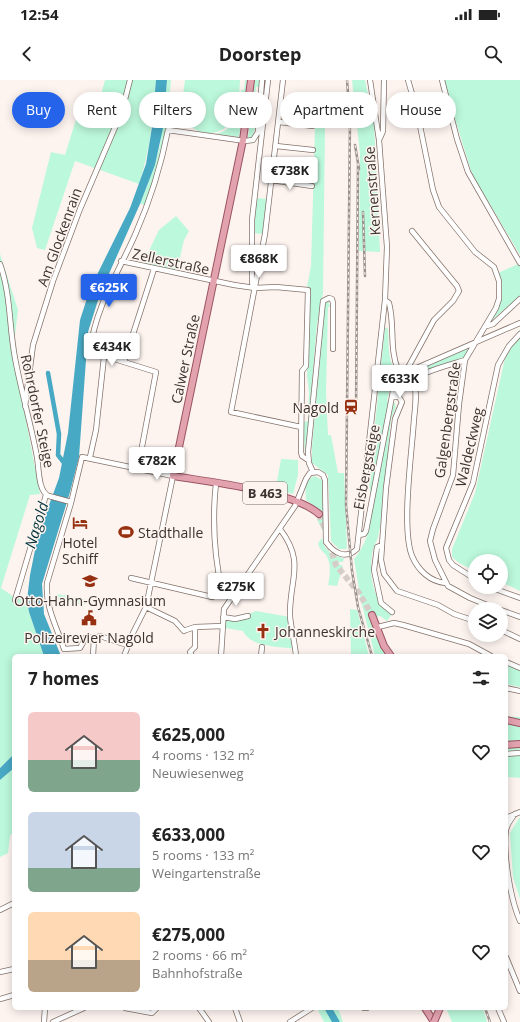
<!DOCTYPE html>
<html lang="en">
<head>
<meta charset="utf-8">
<style>
  :root { --surface:#fff; --page:#f6f6f6; --text:#222; --muted:#767676; --accent:#2563eb }
  body { margin:0; font-family:"Open Sans",sans-serif; background:var(--page); color:var(--text); height:100vh; display:flex; flex-direction:column; font-size:15px; white-space:nowrap }
  * { box-sizing:border-box; margin:0 }
  p { font-size:13px; color:var(--muted) }
  .icon { flex:none; width:22px; height:22px; fill:none; stroke:currentColor; stroke-width:2; stroke-linecap:round; stroke-linejoin:round }
  .map { position:relative; flex:1; overflow:hidden }
  .side { position:absolute; left:12px; top:574px; width:496px; height:356px; display:flex; flex-direction:column; background:var(--surface); border-radius:6px; box-shadow:0 2px 10px #0003 }
  .side>* { flex:none }
  .guide { position:absolute; left:12px; top:12px; width:496px; height:36px; display:flex; gap:8px }
  .buttons { position:absolute; left:468px; top:474px; display:grid; gap:8px }
  .buttons a { display:grid; place-items:center; width:40px; height:40px; border-radius:50%; background:var(--surface); box-shadow:0 2px 10px #0003; font-size:20px }
  .price { position:absolute; translate:-50% -34px; padding:0 9px; border-radius:4px; background:#fff; color:#222; font-size:13px; line-height:26px; filter:drop-shadow(0 1px 2px #0008) }
  .price::after { content:''; position:absolute; left:50%; top:24px; width:12px; height:9px; margin-left:-6px; background:inherit; clip-path:polygon(0 0,100% 0,50% 100%) }
  .price.on { background:var(--accent); color:#fff }
  ul { padding:0; list-style:none }
  li { display:flex; align-items:center; gap:12px; height:100px; padding:0 16px }
  li span { display:grid; place-items:center; flex:none; width:112px; height:80px; border-radius:6px; color:#555 }
  li>.icon { margin-inline-start:auto }
  span .icon { width:48px; height:48px; fill:#fffc; stroke-width:1 }
  li b { font-size:17px }
  h2 { display:flex; justify-content:space-between; align-items:center; height:48px; padding:0 16px; font-size:17px }
  .pill { padding:0 14px; border-radius:18px; background:var(--surface); box-shadow:0 2px 10px #0003; font-size:14px; line-height:36px }
  .pill.on { background:var(--accent); color:#fff }
  .status { display:flex; justify-content:space-between; align-items:center; height:28px; padding:0 20px; background:var(--surface); direction:ltr }
  .status svg { height:11px; fill:currentColor }
  header { display:flex; justify-content:space-between; align-items:center; height:52px; padding:0 16px; background:var(--surface); font-size:18px; font-weight:700 }
  .map>svg:first-child { display:block }
  .green { fill:#bcf8db }
  .water { fill:#48a9c4 }
  .lines { fill:none; stroke-linecap:round; stroke-linejoin:round }
  .canal { stroke:#48a9c4; stroke-width:4.5 }
  .river { stroke:#48a9c4; stroke-width:7 }
  .major-tunnel { stroke:#d6cdc9; stroke-width:6; stroke-dasharray:6 3; stroke-linecap:butt }
  .minor-casing { stroke:#847269; stroke-width:6 }
  .major-casing { stroke:#9b5460; stroke-width:8 }
  .minor { stroke:#fff; stroke-width:4.5 }
  .major { stroke:#e2a3af; stroke-width:6 }
  .rail-casing { stroke:#9b928e; stroke-width:2.5 }
  .rail { stroke:#fdf4f0; stroke-width:1; stroke-dasharray:3; stroke-linecap:butt }
  .major-bridge-casing { stroke:#9b5460; stroke-width:8; stroke-linecap:butt }
  .major-bridge { stroke:#e2a3af; stroke-width:6 }
  .labels { text-anchor:middle; dominant-baseline:central; stroke-width:3; stroke-linejoin:round; paint-order:stroke }
  .shield { fill:#fdf4f0; stroke:#756d69; stroke-width:1 }
  .shield-label { font-size:13px; font-weight:bold; fill:#3b332f }
  .street-label { font-size:14px; fill:#3b332f; stroke:#fdf4f0 }
  .poi-label { font-size:14px; fill:#3b332f; stroke:#fdf4f0 }
  .water-label { font-size:15px; font-style:italic; fill:#01313c; stroke:#fdf4f0 }
</style>
</head>
<body>
<div class="status"><b>12:54</b><svg viewBox="0 0 49 12"><path d="M0 12V9h3v3zM5 12V6h3v6zM10 12V3h3v9zM15 12V0h3v12zM26 1h20v11H26zM47 4h2v5h-2z"/></svg></div>
<header><svg class="icon" aria-label="back" viewBox="0 0 24 24"><path d="M15 5l-7 7 7 7"/></svg>Doorstep<svg class="icon" aria-label="search" viewBox="0 0 24 24"><circle cx="10" cy="10" r="6"/><path d="M15 15l6 6"/></svg></header>
<div class="map">
<svg width="520" height="942" viewBox="0 0 520 942">
  <rect width="100%" height="100%" fill="#fdf4f0"/>
  <path class="green" d="M105 0H156C154 36 150 70 139 104L75 81 45 170 37 168 32 148 51 72 65 75 77 36 95 38Z
    M167 0H171L166 55 154 100 145 125 140 124 155 85 160 65Z
    M185 0H240C239 12 240 26 235 36 225 58 194 59 184 37 180 26 184 11 185 0Z
    M245 0H247L239 57 215 54C238 50 240 29 241 10H244Z
    M254 0H260L259 7H256L252 48H255L253 55 250 59 248 57Z
    M352 0H365L374 42 380 172 359 171 360 74Z
    M443 0H520V175L472 94Z
    M315 47 325 48 323 213 317 244 306 374H305L303 342 308 341 309 312 307 296 310 223 307 207 311 186Z
    M254 118 269 119 265 154 251 153Z
    M176 136 189 151 184 160 177 191 143 183 159 150Z
    M0 174 18 230 13 272 40 414 30 415 1 508 14 517 27 520 29 532 44 576H14V674L0 688Z
    M518 184 520 187V216L491 241 499 224 498 193Z
    M328 221 330 227H328L326 313 328 355H331L338 393H344L347 469H339L331 461 328 395 312 383V367L325 224Z
    M385 247 388 249C389 265 386 295 408 295L473 265 463 278 411 299 398 307 390 308 387 321 395 323 396 327 391 339 381 442C380 447 379 452 378 457 377 461 374 465 373 469 368 492 372 521 392 534L387 541 380 536 376 537 374 533 372 535 388 576H375L361 521 354 479C372 459 373 428 369 403Z
    M520 249V511L501 502V481H475V491L459 483 452 477V469L475 413 505 278Z
    M281 379 298 380V395L293 414 278 410 277 401Z
    M315 396 322 400 324 405 323 451 317 440 320 430 306 420C305 410 305 399 315 396Z
    M322 458C324 470 332 476 344 478L343 482H339L338 484 343 486 337 506 328 505C330 497 331 486 328 479 326 472 319 471 318 463Z
    M57 514 93 521 83 525 56 519Z
    M350 529 357 530 369 576H351Z
    M256 531 290 537 295 569C279 566 251 568 243 551L225 548 223 537 235 539Z
    M506 581 520 586V607L506 604Z
    M506 636 520 637V698L507 697V706Z
    M14 688V751L10 756 8 773 0 777V700Z
    M519 738H520V819L513 797 510 753Z
    M317 928H338L343 942H324Z
    M446 928H483L487 942H452Z"/>
  <path class="water" d="M156 0H167L163 48 155 85 140 124 100 214 88 252 79 377 70 412 42 504 44 534 61 576H44L29 532 27 520 30 495 38 455 59 398 68 353 80 240 90 209 130 128 146 84 152 47Z
    M14 674V688L0 700V688Z"/>
  <g class="lines">
    <path class="canal" d="M48 293 59 354 58 375 65 384"/>
    <path class="river" d="M328 928 336 942"/>
    <path class="major-tunnel" d="M319 434 325 449
      M329 464 336 485 359 513 372 535"/>
    <g class="minor-casing">
      <path id="minor" d="M283 0 265 154 231 332 301 347
        M408 0 417 31 433 110 439 127 475 172 494 187 499 201V219L496 228 465 280 459 324 453 395 433 449 430 461 435 480 448 506 470 518 497 529
        M442 0 457 59 468 92 520 183
        M279 42 313 46
        M380 58 383 51 384 0
        M276 66 313 70
        M271 100 312 106
        M121 181 234 205 255 208 276 207 308 210 306 286 302 291 301 372 302 376 308 380
        M0 184C11 215 9 247 15 278 21 311 31 344 37 377 39 388 38 412 49 416L71 422
        M255 208 252 203V140L268 0
        M385 220 389 223C395 245 389 268 398 290L405 293
        M487 246 493 244 520 219
        M124 282 90 271C95 228 118 193 135 155 150 121 161 86 168 50L245 61 253 60 258 52 262 0
        M405 293 434 240 453 221 459 211 457 206 412 151
        M413 300C418 311 415 328 414 339 412 371 401 448 412 476 418 490 430 502 446 503
        M392 316 399 317 402 322 395 339 386 408 381 480 384 494 397 511 438 525 454 534 475 541
        M395 316C403 296 446 286 465 280
        M25 326 33 265 53 201 80 129 122 31 130 0
        M90 377 96 350 104 277
        M138 388 156 292 124 282 154 189
        M313 392 309 383 308 372 323 221 329 218 332 219 333 223V269
        M216 403C212 440 214 475 222 511
        M280 449C306 483 289 499 290 536 291 549 295 563 296 576
        M359 455 364 454 366 451 394 306 405 293 520 243
        M382 465 377 467 374 490 381 523 392 532
        M131 498 212 517 228 509 236 512
        M475 499 453 485 449 480 446 468 473 403 498 285 509 266 520 254
        M490 507 520 518
        M15 520 46 415
        M146 527 175 541 184 551
        M501 530 520 537
        M223 537 235 539 248 536
        M378 547 394 543 403 545 469 564 491 576
        M186 550 195 547 223 546
        M501 550 520 559
        M93 576 94 558
        M124 576 133 553 146 527 173 396 82 377 71 423 47 503C45 527 57 547 64 569L80 568 86 557 94 558 100 556 127 565
        M192 576 190 572 195 567V547
        M221 576 224 529 295 426 306 399 310 393 318 392 323 395 325 400 326 462C334 473 346 480 357 469L385 220 387 167 379 60 370 0
        M261 576 262 567
        M506 582 520 588
        M506 608 520 611
        M506 674 520 673
        M515 734C511 739 507 744 506 750 503 774 510 818 520 841
        M506 738 520 732
        M0 830 14 823
        M506 877 520 911
        M0 892 14 889
        M0 919 14 915
        M125 928 152 933 157 928
        M199 928 209 942
        M235 928 240 942
        M364 928H367
        M498 928 504 942
        M44 942 45 928
        M53 942 84 928
        M290 942 312 928"/>
    </g>
    <g class="major-casing">
      <path id="major" d="M251 0 243 60 173 396C209 402 294 411 319 434
        M372 535 384 566 391 576
        M506 640 520 643
        M506 665 520 664
        M425 928 434 942"/>
    </g>
    <use href="#minor" class="minor"/>
    <use href="#major" class="major"/>
    <g class="rail-casing">
      <path id="rail" d="M347 0 350 40 346 425 352 491 358 527 372 576
        M355 65 359 89
        M363 132 365 196
        M356 332 358 84
        M485 928 490 942"/>
    </g>
    <use href="#rail" class="rail"/>
    <g class="major-bridge-casing">
      <path id="major-bridge" d="M434 942 440 928"/>
    </g>
    <use href="#major-bridge" class="major-bridge"/>
  </g>
  <defs>
    <g id="station-bare" transform="scale(1.2)"><path d="M-3-6H3Q5-6 5-4V2Q5 4 3 4L4.5 6H3L1.5 4h-3L-3 6H-4.5L-3 4Q-5 4-5 2V-4Q-5-6-3-6ZM-3.5-4v3h7v-3ZM-3.5 1v1.5H-2V1ZM2 1v1.5H3.5V1Z" fill="#973010" stroke="#fdf4f0" stroke-width="2.5" paint-order="stroke"/></g>
    <g id="hotel-bare" transform="scale(1.2)"><path d="M-6-4.5h1.5V1H6V5H4.5V3h-9V5H-6ZM-4 0a1.8 1.8 0 1 1 3.6 0ZM.5 0V-2.5h3Q6-2.5 6 0Z" fill="#973010" stroke="#fdf4f0" stroke-width="2.5" paint-order="stroke"/></g>
    <g id="stadium-bare" transform="scale(1.2)"><path d="M0-5a6.5 5 0 1 0 0 10a6.5 5 0 1 0 0-10ZM-3.5-1.8h7v3.6h-7Z" fill="#973010" stroke="#fdf4f0" stroke-width="2.5" paint-order="stroke"/></g>
    <g id="school-bare" transform="scale(1.2)"><path d="M0-5L7-2L0 1L-7-2ZM-4 1L0 2.5L4 1V4Q0 6-4 4Z" fill="#973010" stroke="#fdf4f0" stroke-width="2.5" paint-order="stroke"/></g>
    <g id="civic-bare" transform="scale(1.2)"><path d="M-.6-6.5H3V-4.5H.6V-3L4-1V1h2V6H-6V1h2V-1L-.6-3ZM-1.2 2.5V6h2.4V2.5Z" fill="#973010" stroke="#fdf4f0" stroke-width="2.5" paint-order="stroke"/></g>
    <g id="church-bare" transform="scale(1.2)"><path d="M-1.2-6h2.4v3.5h3.3v2.4h-3.3V6h-2.4V-.1h-3.3v-2.4h3.3Z" fill="#973010" stroke="#fdf4f0" stroke-width="2.5" paint-order="stroke"/></g>
  </defs>
  <g fill-rule="evenodd">
    <use href="#station-bare" x="351" y="327"/>
    <use href="#hotel-bare" x="80" y="443"/>
    <use href="#stadium-bare" x="126" y="452"/>
    <use href="#school-bare" x="90" y="501"/>
    <use href="#civic-bare" x="89" y="538"/>
    <use href="#church-bare" x="263" y="551"/>
  </g>
  <g class="labels">
    <rect class="shield" x="243" y="402" width="44" height="22" rx="3"/>
    <g class="shield-label">
      <text x="265" y="413">B 463</text>
    </g>
    <g class="street-label">
      <text transform="translate(372 111) rotate(-94)">Kernenstraße</text>
      <text transform="translate(59 157) rotate(-70)">Am Glockenrain</text>
      <text transform="translate(171 181) rotate(12)">Zellerstraße</text>
      <text transform="translate(185 279) rotate(-78)">Calwer Straße</text>
      <text transform="translate(38 331) rotate(78)">Rohrdorfer Steige</text>
      <text transform="translate(447 340) rotate(-82)">Galgenbergstraße</text>
      <text transform="translate(469 367) rotate(-77)">Waldeckweg</text>
      <text transform="translate(366 387) rotate(-79)">Eisbergsteige</text>
    </g>
    <g class="poi-label">
      <text x="339" y="327" text-anchor="end">Nagold</text>
      <text x="138" y="452" text-anchor="start">Stadthalle</text>
      <text x="80" y="462">Hotel<tspan x="80" dy="16">Schiff</tspan></text>
      <text x="90" y="520">Otto-Hahn-Gymnasium</text>
      <text x="275" y="551" text-anchor="start">Johanneskirche</text>
      <text x="89" y="557">Polizeirevier Nagold</text>
    </g>
    <g class="water-label">
      <text transform="translate(36 445) rotate(-73)">Nagold</text>
    </g>
  </g>
</svg>
<div class="buttons">
<a><svg class="icon" aria-label="locate" viewBox="0 0 24 24"><circle cx="12" cy="12" r="6"/><path d="M12 2v4M12 18v4M2 12h4M18 12h4"/></svg></a>
<a><svg class="icon" aria-label="layers" viewBox="0 0 24 24"><path d="M12 4l9 5-9 5-9-5zM3 14l9 5 9-5"/></svg></a>
</div>
<b class="price" style="left:290px;top:111px">€738K</b>
<b class="price" style="left:259px;top:199px">€868K</b>
<b class="price on" style="left:109px;top:228px">€625K</b>
<b class="price" style="left:112px;top:287px">€434K</b>
<b class="price" style="left:400px;top:319px">€633K</b>
<b class="price" style="left:157px;top:401px">€782K</b>
<b class="price" style="left:236px;top:527px">€275K</b>
<div class="guide">
<a class="pill on">Buy</a>
<a class="pill">Rent</a>
<a class="pill">Filters</a>
<a class="pill">New</a>
<a class="pill">Apartment</a>
<a class="pill">House</a>
</div>
<section class="side">
<h2>7 homes<svg class="icon" aria-label="filters" viewBox="0 0 24 24"><path d="M4 7h16M4 17h16"/><circle cx="9" cy="7" r="2"/><circle cx="15" cy="17" r="2"/></svg></h2>
<ul>
<li><span style="background:linear-gradient(#f6c9c9 60%,#7fa58c 0)"><svg class="icon" aria-label="home" viewBox="0 0 24 24"><path d="M3 11l9-7 9 7M6 9v11h12V9"/></svg></span><div><b>€625,000</b><p>4 rooms · 132 m²</p><p>Neuwiesenweg</p></div><svg class="icon" aria-label="heart" viewBox="0 0 24 24"><path d="M12 20l-8-8c-3-5 5-10 8-4 3-6 11-1 8 4z"/></svg></li>
<li><span style="background:linear-gradient(#c9d6e8 70%,#7fa58c 0)"><svg class="icon" aria-label="home" viewBox="0 0 24 24"><path d="M3 11l9-7 9 7M6 9v11h12V9"/></svg></span><div><b>€633,000</b><p>5 rooms · 133 m²</p><p>Weingartenstraße</p></div><svg class="icon" aria-label="heart" viewBox="0 0 24 24"><path d="M12 20l-8-8c-3-5 5-10 8-4 3-6 11-1 8 4z"/></svg></li>
<li><span style="background:linear-gradient(#ffd9b3 60%,#b9a48a 0)"><svg class="icon" aria-label="home" viewBox="0 0 24 24"><path d="M3 11l9-7 9 7M6 9v11h12V9"/></svg></span><div><b>€275,000</b><p>2 rooms · 66 m²</p><p>Bahnhofstraße</p></div><svg class="icon" aria-label="heart" viewBox="0 0 24 24"><path d="M12 20l-8-8c-3-5 5-10 8-4 3-6 11-1 8 4z"/></svg></li>
</ul>
</section>
</div>
</body>
</html>
